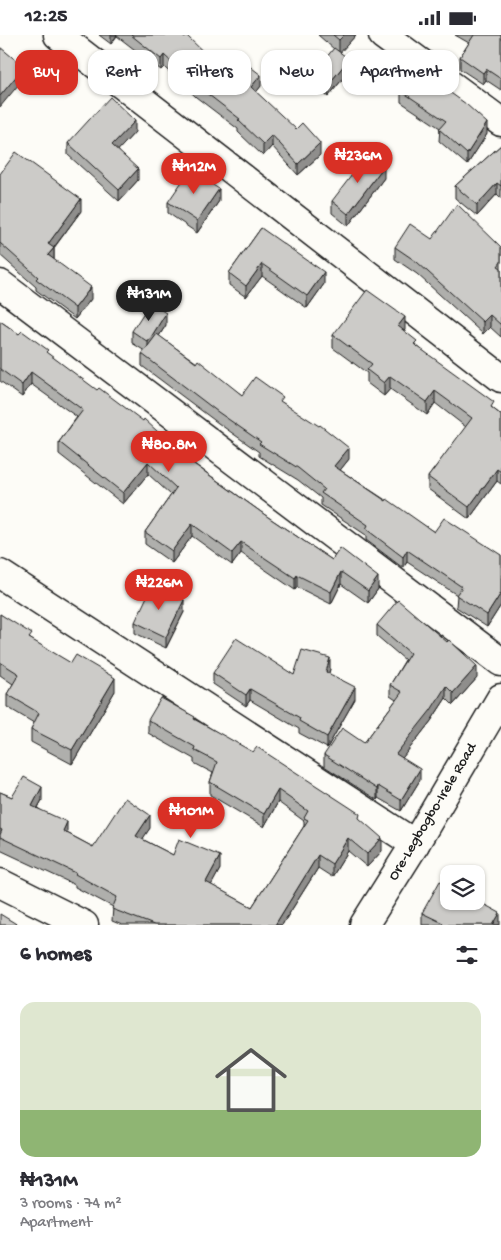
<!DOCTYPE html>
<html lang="en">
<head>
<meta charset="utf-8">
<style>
  :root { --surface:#fff; --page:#f2f2f3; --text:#2b2b33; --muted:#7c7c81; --line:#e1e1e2; --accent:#d93025 }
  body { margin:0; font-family:"Gochi Hand",sans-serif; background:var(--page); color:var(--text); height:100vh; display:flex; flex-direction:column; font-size:19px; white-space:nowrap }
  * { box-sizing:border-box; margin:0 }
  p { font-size:16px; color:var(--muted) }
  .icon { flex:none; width:28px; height:28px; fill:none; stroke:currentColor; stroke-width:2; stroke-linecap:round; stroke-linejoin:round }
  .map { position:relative; height:890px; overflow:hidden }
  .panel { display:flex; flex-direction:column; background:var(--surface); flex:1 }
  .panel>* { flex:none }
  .guide { position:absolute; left:15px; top:15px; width:471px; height:45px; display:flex; gap:10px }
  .buttons { position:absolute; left:440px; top:830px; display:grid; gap:10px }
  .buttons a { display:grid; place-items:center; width:45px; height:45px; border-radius:10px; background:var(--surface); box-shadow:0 1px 4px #0004; font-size:25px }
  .price { position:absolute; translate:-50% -42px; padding:0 11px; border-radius:18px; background:var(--accent); color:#fff; font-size:16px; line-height:32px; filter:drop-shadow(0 1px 2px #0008) }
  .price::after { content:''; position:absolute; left:50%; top:30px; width:15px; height:11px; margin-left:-8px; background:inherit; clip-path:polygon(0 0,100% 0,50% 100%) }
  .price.current { background:#222; color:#fff }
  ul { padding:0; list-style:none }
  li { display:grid; align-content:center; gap:10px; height:265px; padding:0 20px }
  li+li { border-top:1px solid var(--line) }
  li span { display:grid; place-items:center; height:155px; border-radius:15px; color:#555 }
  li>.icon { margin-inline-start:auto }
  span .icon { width:90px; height:90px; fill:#fffc; stroke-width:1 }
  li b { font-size:21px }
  h2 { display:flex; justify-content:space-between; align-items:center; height:60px; padding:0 20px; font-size:21px }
  .pill { padding:0 18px; border-radius:15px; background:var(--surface); box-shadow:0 1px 4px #0004; font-size:18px; line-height:45px }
  .pill.current { background:var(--accent); color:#fff }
  .status { display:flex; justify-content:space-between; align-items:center; height:35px; padding:0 25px; background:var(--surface); direction:ltr }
  .status svg { height:14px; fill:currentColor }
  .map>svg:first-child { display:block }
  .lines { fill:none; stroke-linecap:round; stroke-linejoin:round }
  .minor-casing { stroke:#1c1c1c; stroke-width:31 }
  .secondary-casing { stroke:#1c1c1c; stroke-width:31 }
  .minor { stroke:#fdfcf7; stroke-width:28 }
  .secondary { stroke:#fdfcf7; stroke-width:28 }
  .wall { fill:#afafac; stroke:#1c1c1c }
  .shaded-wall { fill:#8f8e8c; stroke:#1c1c1c }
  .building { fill:#cccbc8; stroke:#1c1c1c }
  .labels { text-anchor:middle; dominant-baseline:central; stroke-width:4.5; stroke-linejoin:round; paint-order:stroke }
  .street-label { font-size:15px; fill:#1c1c1c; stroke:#fdfcf7 }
</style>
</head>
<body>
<div class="status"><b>12:25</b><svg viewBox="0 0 49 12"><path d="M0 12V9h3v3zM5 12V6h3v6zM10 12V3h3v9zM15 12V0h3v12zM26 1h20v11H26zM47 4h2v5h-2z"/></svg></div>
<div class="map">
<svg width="501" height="890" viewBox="0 0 501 890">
  <rect width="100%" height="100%" fill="#fdfcf7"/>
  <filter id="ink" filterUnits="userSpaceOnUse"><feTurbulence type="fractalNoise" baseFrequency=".02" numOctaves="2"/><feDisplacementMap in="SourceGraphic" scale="10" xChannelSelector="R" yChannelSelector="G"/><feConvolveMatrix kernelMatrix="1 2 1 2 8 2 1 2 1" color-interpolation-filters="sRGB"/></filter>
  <g filter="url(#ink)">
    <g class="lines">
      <g class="minor-casing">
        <path id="minor" d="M58 0 501 343
          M383 0 501 87
          M0 249 501 627
          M0 539 415 809
          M0 848 84 890"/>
      </g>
      <g class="secondary-casing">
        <path id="secondary" d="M364 890 415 809 501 663"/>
      </g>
      <use href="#minor" class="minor"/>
      <use href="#secondary" class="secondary"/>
    </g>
    <path class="wall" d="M99 0H181L218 31 261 51 256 57 320 120 298 140 272 111 263 121 238 97V94L196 62 164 32 161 35 117 1 111 9Z
      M318 0H356L340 17 349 36 328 62 313 50V39L334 14Z
      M455 0H501V55L486 45 483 49 460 34V22L469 8Z
      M401 56 487 99 467 130 439 106 440 93 401 67Z
      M135 97 118 115 138 145 119 166 68 120V108Z
      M501 110V163L497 159 477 181 455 163V151Z
      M0 139 81 176 54 213V225L91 264 75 284 36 255V252L0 220Z
      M384 143 348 191 332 178V166Z
      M219 166 197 198 168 178V167Z
      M261 193 324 249 307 273 262 241 246 262 229 250V238Z
      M432 204 501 212V302L490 292 483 299 417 239 395 224V212Z
      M0 286 48 319 172 413 268 482 332 525 378 554 368 568 341 549 331 569 297 552 295 555 241 518 232 530 192 501 172 528 145 509V497L171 460 148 439 123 469 59 419V407L77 382 31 349 22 362 0 346Z
      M166 290 159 301 242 360 283 368 349 424 340 435 434 497 501 520V570L487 592 456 572 457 560 407 527 403 533 366 505V500L321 470V463L298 445 259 421V417L218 388 142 331V319L145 316 132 308V296Z
      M405 295 404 296 417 311 501 380V449L497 446 469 484 428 454V442L466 392 435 368 427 380 390 354 384 361 367 348V338L333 313V300Z
      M184 577 166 613 135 598V587Z
      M0 579 32 605 115 656 72 729 31 707V694L34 688 7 672V659L13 649 0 640Z
      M377 590 477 643 453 670 446 663 431 686 402 723 420 745 401 776 378 763 377 765 324 731V720L364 708 396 665 390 661V650L405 625 377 601Z
      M330 634 329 638 355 664 327 713 299 698V694L250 665 246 671 213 649V638L294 640Z
      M148 685H195L360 784 382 816 367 832 348 816 332 842 318 833 282 890H122L112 886 113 872 75 852V850L0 815V757L12 762 42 765 38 773 67 798 93 812 150 793 142 804 173 820 220 834 211 850 252 872 304 791V786L278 767 264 792 210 760V747L213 738 194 728V724L148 698Z
      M422 878 500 890H422Z"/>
    <path class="shaded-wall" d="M111 0H117L111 9Z
      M344 0H356L339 19V5Z
      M164 20V32L161 35V24Z
      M349 24V36L328 62V50Z
      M24 32V43L0 72V61Z
      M486 34V45L483 49V38Z
      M261 40V51L251 64V52Z
      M135 86V97L112 122V110Z
      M487 88V99L467 130V119Z
      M272 100V111L263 121V109Z
      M320 108V120L298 140V129Z
      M384 131V143L348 191V179Z
      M138 134V145L119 166V155Z
      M497 148V159L477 181V170Z
      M219 154V166L197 198V186Z
      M81 164V176L49 219 54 213V225L48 220V209Z
      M262 229V241L246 262V251Z
      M324 237V249L307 273V261Z
      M91 252V264L75 284V273Z
      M166 278V290L148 318V307Z
      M490 280V292L483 299V287Z
      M405 282V295L398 304V291Z
      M31 337V349L22 362V350Z
      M390 341V354L384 361V348Z
      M435 356V368L427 380V367Z
      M349 413V424L334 443V431Z
      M148 427V439L123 469V458Z
      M497 434V446L469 484V472Z
      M192 489V501L172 528V516Z
      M241 507V518L232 530V518Z
      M407 515V527L403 533V522Z
      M341 537V549L331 569V557Z
      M297 540V552L295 555V543Z
      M378 542V554L368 568V556Z
      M501 558V570L487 592V580Z
      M184 565V577L166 613V602Z
      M330 623V634L326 648V637Z
      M477 631V643L453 670V658Z
      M115 643V656L72 729V715Z
      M446 651V663L431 686 396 731V719Z
      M355 652V664L327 713V702Z
      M250 654V665L246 671V660Z
      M420 734V745L401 776V765Z
      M378 751V763L377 765V754Z
      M42 752V765L32 783V771Z
      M278 755V767L264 792V779Z
      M150 780V793L136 814V801Z
      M67 787V800L63 796Z
      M348 803V816L332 842V829Z
      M382 803V816L367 832V819Z
      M318 820V833L282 890H275Z
      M220 821V834L206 860V847Z
      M500 878V890H493Z"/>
    <path class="building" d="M131 0H181L185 3 187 1 218 31 230 16 261 40 251 52 296 94 302 88 320 108 298 129 272 100 263 109 238 85 240 84 196 50 164 20 161 24Z
      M333 0H344L339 5Z
      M474 0H501V44L486 34 483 38 460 22Z
      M0 12 24 32 0 61Z
      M334 13 349 24 328 50 313 39Z
      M416 33 466 69 487 88 467 119 439 94 446 86 401 56Z
      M110 62 135 86 112 110 138 134 119 155 68 108Z
      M501 110V151L497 148 477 170 455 151Z
      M16 117 81 164 48 209 54 213 48 220 91 252 75 273 36 244 38 242 0 208V139Z
      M368 119 384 131 348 179 332 166Z
      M190 135 219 154 197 186 168 167Z
      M457 169 501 212V227L498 231 501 233V290L490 280 483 287 417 227 395 212 410 189 432 204Z
      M261 193 324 237 307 261 262 229 246 251 229 238Z
      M367 255 405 282 398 291 417 306 414 309 494 367 491 372 501 380V437L497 434 469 472 428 442 472 383 435 356 427 367 390 341 384 348 367 335 372 329 333 300Z
      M150 268 166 278 148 307 132 296Z
      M0 286 19 299 22 296 48 315 46 317 97 355 99 353 143 386 144 384 172 410 170 412 268 482 332 525 340 513 378 542 368 556 341 537 331 557 297 540 295 543 241 507 232 518 192 489 172 516 145 497 176 453 148 427 123 458 59 407 83 375 31 337 22 350 0 334Z
      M157 299 196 328 198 325 242 360 255 342 283 362 280 366 319 391 320 390 349 413 334 431 386 466 387 464 434 497 444 483 501 520V558L487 580 456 560 462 552 407 515 403 522 366 494 368 490 321 458 324 454 298 433 259 409 261 407 218 377 142 319Z
      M152 551 184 565 166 602 135 587Z
      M398 565 447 607 449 605 477 631 453 658 446 651 431 675 396 719 420 734 401 765 378 751 377 754 324 720 342 693 364 708 402 657 390 650 410 618 377 590Z
      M0 579 32 599 29 603 71 628 76 620 115 643 72 715 31 694 39 678 7 659 19 639 0 627Z
      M236 603 294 640 302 615 330 623 326 637 355 652 327 702 299 686 300 683 250 654 246 660 213 638Z
      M161 663 195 682 194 684 253 717 257 712 360 779 359 783 382 803 367 819 348 803 332 829 318 820 275 890H154L112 874 117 862 75 839 76 838 0 802V800L2 795 0 794V757L12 762 24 742 42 752 32 771 67 787 63 796 93 812 125 763 150 780 136 801 173 820 179 804 220 821 206 847 252 872 308 785 304 783 308 776 278 755 264 779 210 747 217 727 194 715 195 712 148 685Z
      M440 846 449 850V866H476V865L500 878 493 890H442L443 888 422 878Z
      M0 879 18 890H0Z"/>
  </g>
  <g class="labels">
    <g class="street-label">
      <text transform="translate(433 777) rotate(-59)">Ore-Legbogbo-Irele Road</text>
    </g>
  </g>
</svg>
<div class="buttons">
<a><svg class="icon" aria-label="layers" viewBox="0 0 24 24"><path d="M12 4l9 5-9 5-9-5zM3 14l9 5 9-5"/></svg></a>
</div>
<b class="price" style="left:358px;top:149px">₦236M</b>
<b class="price" style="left:194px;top:160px">₦112M</b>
<b class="price current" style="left:149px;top:287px">₦131M</b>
<b class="price" style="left:169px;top:438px">₦80.8M</b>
<b class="price" style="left:159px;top:576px">₦226M</b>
<b class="price" style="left:191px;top:804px">₦101M</b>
<div class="guide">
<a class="pill current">Buy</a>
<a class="pill">Rent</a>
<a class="pill">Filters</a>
<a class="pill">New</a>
<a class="pill">Apartment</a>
</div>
</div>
<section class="panel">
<h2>6 homes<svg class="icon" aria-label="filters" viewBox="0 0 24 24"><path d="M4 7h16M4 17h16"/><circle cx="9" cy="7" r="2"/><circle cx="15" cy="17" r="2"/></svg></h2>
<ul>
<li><span style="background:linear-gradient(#dfe7d0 70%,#8fb573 0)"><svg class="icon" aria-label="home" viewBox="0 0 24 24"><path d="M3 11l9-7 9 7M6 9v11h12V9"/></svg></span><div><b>₦131M</b><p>3 rooms · 74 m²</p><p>Apartment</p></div></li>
</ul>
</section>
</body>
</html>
